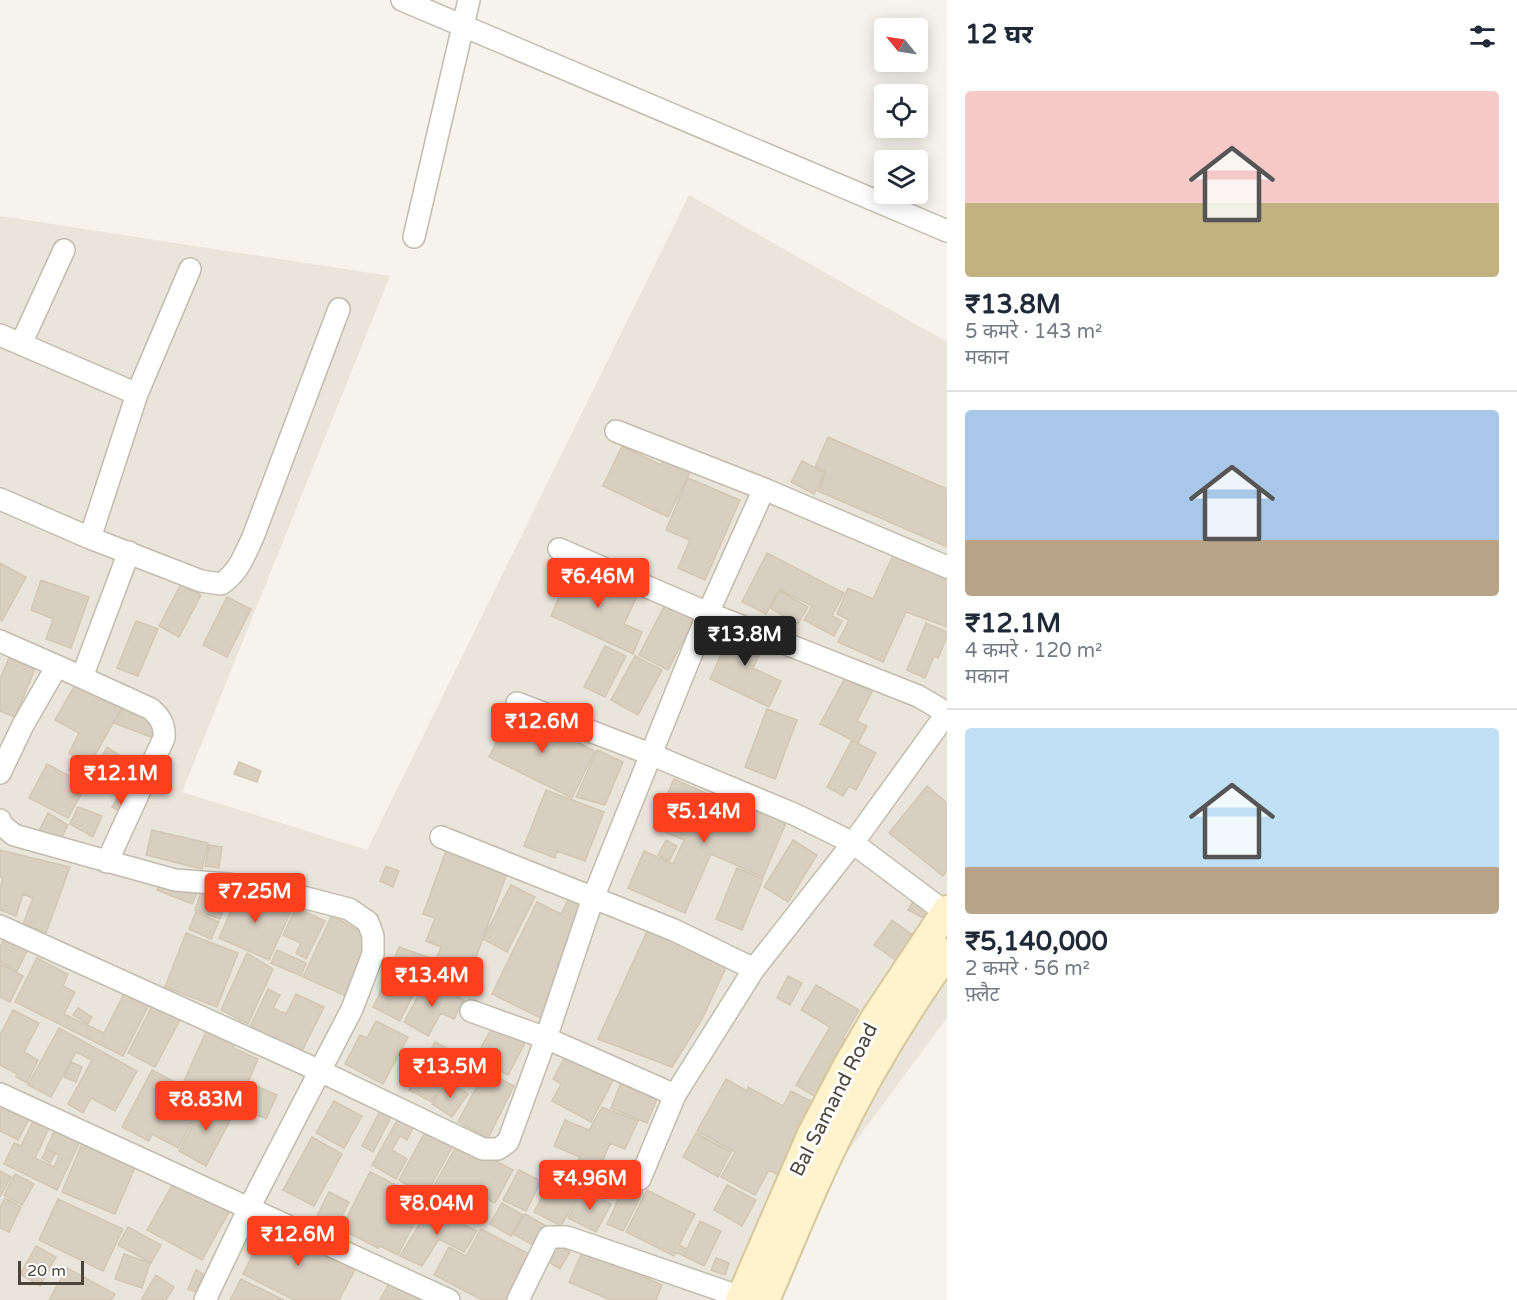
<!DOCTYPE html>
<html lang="hi">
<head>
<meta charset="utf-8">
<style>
  :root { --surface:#fff; --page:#f2f2f3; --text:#1f2937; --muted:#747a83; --line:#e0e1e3; --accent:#fc3f1d }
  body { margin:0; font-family:"Varela Round","Noto Sans Devanagari",sans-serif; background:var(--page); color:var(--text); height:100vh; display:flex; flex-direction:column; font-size:22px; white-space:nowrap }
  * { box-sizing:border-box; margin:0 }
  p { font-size:20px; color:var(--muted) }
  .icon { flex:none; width:33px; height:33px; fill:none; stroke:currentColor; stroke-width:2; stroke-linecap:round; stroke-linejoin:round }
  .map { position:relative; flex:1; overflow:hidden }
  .panel { display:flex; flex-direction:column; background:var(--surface); width:570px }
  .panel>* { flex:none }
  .needle { width:39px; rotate:300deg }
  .controls { position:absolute; left:874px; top:18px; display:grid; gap:12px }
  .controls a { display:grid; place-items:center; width:54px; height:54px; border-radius:6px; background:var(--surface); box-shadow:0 3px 15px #0003; font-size:30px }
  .scale { position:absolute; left:18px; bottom:15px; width:66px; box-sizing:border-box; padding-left:6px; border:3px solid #4b4439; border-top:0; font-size:16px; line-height:21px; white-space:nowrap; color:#4b4439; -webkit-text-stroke:4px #fff; paint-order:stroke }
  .price { position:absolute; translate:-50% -51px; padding:0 14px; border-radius:6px; background:var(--accent); color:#fff; font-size:20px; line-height:39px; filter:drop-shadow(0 2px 3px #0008) }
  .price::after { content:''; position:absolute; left:50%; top:36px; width:18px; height:14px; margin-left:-9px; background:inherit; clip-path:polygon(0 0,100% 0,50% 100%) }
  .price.on { background:#222; color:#fff }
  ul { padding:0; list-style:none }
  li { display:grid; align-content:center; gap:12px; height:318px; padding:0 18px }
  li+li { border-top:2px solid var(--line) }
  li span { display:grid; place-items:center; height:186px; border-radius:6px; color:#555 }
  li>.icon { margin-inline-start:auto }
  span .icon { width:108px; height:108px; fill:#fffc; stroke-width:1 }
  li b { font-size:26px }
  h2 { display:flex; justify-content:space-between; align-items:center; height:72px; padding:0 18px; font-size:26px }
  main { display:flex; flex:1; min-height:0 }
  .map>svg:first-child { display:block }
  .residential { fill:#eae5da }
  .building { fill:#d8cfc1; stroke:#d3c7b4; stroke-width:1.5 }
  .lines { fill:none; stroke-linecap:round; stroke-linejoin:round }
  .minor-casing { stroke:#c2bbae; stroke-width:24 }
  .secondary-casing { stroke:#d6c79b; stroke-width:32 }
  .minor { stroke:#fff; stroke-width:21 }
  .secondary { stroke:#fff3cd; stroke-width:28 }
  .labels { text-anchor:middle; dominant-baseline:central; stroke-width:6; stroke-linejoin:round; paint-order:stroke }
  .street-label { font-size:20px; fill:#4b4439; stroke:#fff }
</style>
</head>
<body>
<main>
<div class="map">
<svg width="947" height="1300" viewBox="0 0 947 1300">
  <rect width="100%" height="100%" fill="#f6f3ec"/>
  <path class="residential" d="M689 195 947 342V1018L826 1181 759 1300H0V216L390 276 182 792 367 850Z"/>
  <path class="building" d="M828 437 947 489V547L818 491 826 472 815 467Z
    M622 446 661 465 664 459 690 472 668 517 603 486Z
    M802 461 825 473 814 494 791 482Z
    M688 478 740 500 705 580 678 568 690 540 666 530Z
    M896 549 947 579V627L906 612 883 662 838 642 849 620 837 614 848 588 873 599Z
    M767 553 844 593 832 616 842 621 834 636 804 620 812 606 779 589 766 614 742 602Z
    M0 563 26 577 2 621 0 620Z
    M573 565 638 594 624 624 642 632 633 654 551 616Z
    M41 580 89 597 71 648 46 639 53 619 31 610Z
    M181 584 201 595 179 637 159 626Z
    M780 591 808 607 798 624 770 608Z
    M227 597 251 609 227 657 203 645Z
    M665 605 694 620 668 670 639 655Z
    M136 621 158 629 138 676 117 668Z
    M926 623 947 632V637L938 658 934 656 925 678 907 670Z
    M735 624 767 639 753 668 781 681 769 707 710 679Z
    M605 646 626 656 605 697 584 687Z
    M635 656 662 670 638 715 611 700Z
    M9 658 35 669 15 717 0 711V679Z
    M79 678 124 704 82 778 69 770 76 757 69 753 79 733 55 720Z
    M845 678 872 692 857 721 867 726 858 743 820 724Z
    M127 701 158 723 151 737 114 723Z
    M767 709 797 720 775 779 745 767Z
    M512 710 595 751 572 798 489 757Z
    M852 740 876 753 856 790 849 786 843 796 827 787Z
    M107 747 134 765 126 783 95 770Z
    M597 750 623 762 605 805 576 797Z
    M239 762 261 771 257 782 234 774Z
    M47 764 86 785 68 818 29 798Z
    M674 779 737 807 739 803 786 823 763 877 711 854 685 913 628 888 644 851 673 864 684 840 653 827Z
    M927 786 947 803V871L943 876 889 833Z
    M546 790 604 812 585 861 557 851 555 858 524 846Z
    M118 797 130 804 124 814 112 807Z
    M78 807 102 816 93 837 70 824Z
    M48 813 68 825 59 842 39 831Z
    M152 830 208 843 202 869 146 855Z
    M666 840 677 846 669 861 658 855Z
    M793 840 817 855 788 902 764 887Z
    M209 845 222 847 219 868 205 866Z
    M447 848 508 871 463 992 440 983 444 972 429 967 423 982 390 970 399 947 436 960 441 947 426 941 435 918 423 914Z
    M0 850 70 867 46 933 23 924 33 898 23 894 16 916 0 910V887L3 878 0 877Z
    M386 866 399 871 393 887 380 881Z
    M737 868 763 879 742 930 716 919Z
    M162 878 198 891 192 904 157 890Z
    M511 885 535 897 507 952 483 939Z
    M203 886 229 894 220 919 195 910Z
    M240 890 292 909 269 960 219 938Z
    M572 892 603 908 547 1021 492 994 537 902 561 914Z
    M914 900 928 908 923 918 908 910Z
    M296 907 325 921 306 959 296 953 301 943 283 935Z
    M196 912 219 922 211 939 189 929Z
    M332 915 368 937 350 998 303 977Z
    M892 920 914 936 897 961 874 945Z
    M649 927 728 963 702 1019 672 1067 598 1039Z
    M186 933 238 953 217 1007 165 987Z
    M5 937 28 949 17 971 0 962V947Z
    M277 950 306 963 301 976 271 963Z
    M247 953 273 969 248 1024 221 1010Z
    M37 958 68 974 63 986 75 992 64 1014 104 1033 128 986 152 999 123 1056 15 1002Z
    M0 964 23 976 10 1002 0 997Z
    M390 973 417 987 400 1021 373 1007Z
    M788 976 802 983 790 1005 777 998Z
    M427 980 464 1000 454 1019 441 1013 428 1036 404 1022Z
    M816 985 859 1010 843 1038 852 1043 819 1099 796 1085 830 1027 801 1010Z
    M268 989 280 995 273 1008 286 1014 296 994 324 1007 302 1051 250 1027Z
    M154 1002 182 1016 155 1067 128 1053Z
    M78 1008 92 1017 88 1024 73 1015Z
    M13 1010 39 1023 24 1052 38 1060 27 1083 16 1077 17 1074 0 1065V1035Z
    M376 1021 408 1037 383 1084 345 1064 360 1035 367 1038Z
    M494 1024 526 1041 508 1075 476 1057Z
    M208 1027 237 1040 233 1048 258 1059 238 1105 184 1081Z
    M59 1028 137 1071 115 1111 91 1098 83 1113 68 1104 92 1060 76 1052 51 1097 28 1085Z
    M435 1042 485 1068 480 1076 454 1062 432 1102 409 1090Z
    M569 1049 616 1075 591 1122 552 1101 561 1084 553 1079Z
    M71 1062 82 1067 76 1082 64 1077Z
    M152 1070 205 1098 178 1148 152 1134 149 1141 122 1127Z
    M485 1071 514 1086 488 1138 458 1122Z
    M623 1077 660 1092 647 1123 611 1108Z
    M726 1079 747 1091 748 1087 783 1106 791 1091 813 1102 801 1123 811 1128 784 1178 769 1170 755 1195 721 1177 735 1152 697 1131Z
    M447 1080 468 1094 452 1117 432 1104Z
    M252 1084 277 1095 266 1119 242 1108Z
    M207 1098 234 1113 206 1166 179 1151Z
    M5 1100 32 1113 18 1140 0 1131V1110Z
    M334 1101 362 1116 344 1148 316 1133Z
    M382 1107 393 1113 373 1152 362 1146Z
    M602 1107 638 1121 625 1149 610 1143 598 1172 577 1163 580 1157 554 1146 565 1120 589 1130Z
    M399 1117 414 1125 407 1140 400 1136 392 1150 407 1159 396 1179 372 1165Z
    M34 1119 50 1126 35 1158 54 1167 59 1155 46 1149 58 1123 83 1135 57 1190 4 1164 14 1143 21 1146Z
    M429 1125 456 1140 426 1195 399 1180Z
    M696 1133 731 1152 718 1177 683 1157Z
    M85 1136 136 1165 115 1214 62 1192Z
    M312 1137 342 1154 314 1206 283 1190Z
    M459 1141 513 1170 495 1203 468 1188 456 1210 429 1195Z
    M47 1149 55 1154 50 1163 42 1158Z
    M519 1170 541 1181 526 1211 503 1200Z
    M0 1171 11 1177 0 1197Z
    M370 1172 426 1200 398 1255 380 1246 378 1248 341 1229Z
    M15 1174 34 1184 22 1205 4 1195Z
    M554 1174 582 1189 561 1226 534 1212Z
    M174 1182 229 1212 202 1260 147 1230Z
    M626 1182 643 1192 623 1231 607 1224Z
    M727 1185 756 1200 742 1226 714 1210Z
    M583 1190 611 1204 596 1232 568 1218Z
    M647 1190 695 1214 679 1245 687 1249 700 1221 721 1231 704 1266 676 1252 674 1256 626 1232Z
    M329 1192 349 1202 337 1226 317 1216Z
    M5 1198 21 1207 9 1232 0 1228V1208Z
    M58 1199 123 1229 103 1271 39 1240Z
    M502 1203 523 1215 511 1236 490 1224Z
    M430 1207 477 1231 464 1252 439 1239 422 1266 400 1256Z
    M525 1214 552 1229 540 1249 513 1234Z
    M269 1222 357 1266 339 1300H294L243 1274Z
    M128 1227 161 1245 151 1263 118 1245Z
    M481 1229 535 1257 513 1300H482L434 1275 449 1247 466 1256Z
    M556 1244 570 1252 560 1269 547 1261Z
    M36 1246 56 1257 40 1286 20 1274Z
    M583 1250 662 1285 656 1300H610L569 1282Z
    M124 1254 150 1263 142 1288 115 1279Z
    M716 1258 729 1263 725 1275 711 1270Z
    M67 1268 115 1294 111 1300H49Z
    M196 1270 204 1274 196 1292 188 1289Z
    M156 1275 174 1287 166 1300H141Z
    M392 1278 443 1300H380Z
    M241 1279 284 1300H230Z"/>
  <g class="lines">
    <g class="minor-casing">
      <path id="minor" d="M402 0 947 231
        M414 237 469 0
        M0 335 137 394 190 269
        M21 344 64 250
        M616 431 764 489 947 567
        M0 499 90 538 201 581 221 584C239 572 244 556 253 537L339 309
        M90 538 137 394
        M559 549 708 613 918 696 947 713
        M0 641 57 666 23 725 0 773
        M57 666 151 709C161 718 165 725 164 738L107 862
        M82 677 129 552
        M517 703 650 754 796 815 853 843 945 912
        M0 820 2 825 14 835 175 880 227 884 283 892 349 909 368 922 373 936V954L352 1009 249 1208 205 1300
        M441 837 674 930 754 969
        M0 926 320 1071 483 1149H498L508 1142 546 1038 593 898 708 613 764 489
        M471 1011 546 1038 675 1095 640 1179
        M0 1094 449 1300
        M675 1095 754 969 853 843 947 713
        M518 1300 549 1237H567L741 1297"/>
    </g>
    <g class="secondary-casing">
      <path id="secondary" d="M740 1300 812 1134 848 1065 876 1017 947 910
        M765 1300C788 1248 808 1196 833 1145 865 1078 904 1013 947 953"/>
    </g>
    <use href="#minor" class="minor"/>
    <use href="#secondary" class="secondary"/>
  </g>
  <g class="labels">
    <g class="street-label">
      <text transform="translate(834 1100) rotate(-63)">Bal Samand Road</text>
    </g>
  </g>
</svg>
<div class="controls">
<a><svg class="needle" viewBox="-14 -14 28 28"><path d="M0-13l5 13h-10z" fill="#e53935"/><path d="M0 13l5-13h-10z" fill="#747a83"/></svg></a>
<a><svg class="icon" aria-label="locate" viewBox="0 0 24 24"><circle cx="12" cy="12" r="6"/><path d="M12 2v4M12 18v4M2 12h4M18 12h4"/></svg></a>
<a><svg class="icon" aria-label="layers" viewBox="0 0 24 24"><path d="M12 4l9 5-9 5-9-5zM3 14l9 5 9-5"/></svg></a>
</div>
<div class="scale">20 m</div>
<b class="price" style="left:598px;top:609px">₹6.46M</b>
<b class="price on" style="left:745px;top:667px">₹13.8M</b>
<b class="price" style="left:542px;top:754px">₹12.6M</b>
<b class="price" style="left:121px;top:806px">₹12.1M</b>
<b class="price" style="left:704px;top:844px">₹5.14M</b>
<b class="price" style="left:255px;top:924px">₹7.25M</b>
<b class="price" style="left:432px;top:1008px">₹13.4M</b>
<b class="price" style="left:450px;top:1099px">₹13.5M</b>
<b class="price" style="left:206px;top:1132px">₹8.83M</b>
<b class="price" style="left:590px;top:1211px">₹4.96M</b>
<b class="price" style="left:437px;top:1236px">₹8.04M</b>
<b class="price" style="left:298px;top:1267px">₹12.6M</b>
</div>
<section class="panel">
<h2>12 घर<svg class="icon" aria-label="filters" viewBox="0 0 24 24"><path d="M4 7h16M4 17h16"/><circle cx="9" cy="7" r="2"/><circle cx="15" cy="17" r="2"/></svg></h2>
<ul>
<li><span style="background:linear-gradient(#f6c9c9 60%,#c2b280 0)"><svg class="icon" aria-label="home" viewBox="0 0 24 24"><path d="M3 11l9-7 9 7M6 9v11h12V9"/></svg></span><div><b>₹13.8M</b><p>5 कमरे · 143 m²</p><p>मकान</p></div></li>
<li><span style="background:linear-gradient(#a9c7e8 70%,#b9a48a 0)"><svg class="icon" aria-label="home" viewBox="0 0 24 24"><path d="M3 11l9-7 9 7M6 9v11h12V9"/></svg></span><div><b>₹12.1M</b><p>4 कमरे · 120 m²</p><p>मकान</p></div></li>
<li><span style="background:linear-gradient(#bfe0f5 75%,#b9a48a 0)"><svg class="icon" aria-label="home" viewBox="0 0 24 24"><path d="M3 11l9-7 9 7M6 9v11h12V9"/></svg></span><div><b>₹5,140,000</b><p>2 कमरे · 56 m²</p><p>फ़्लैट</p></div></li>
</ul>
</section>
</main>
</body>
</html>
